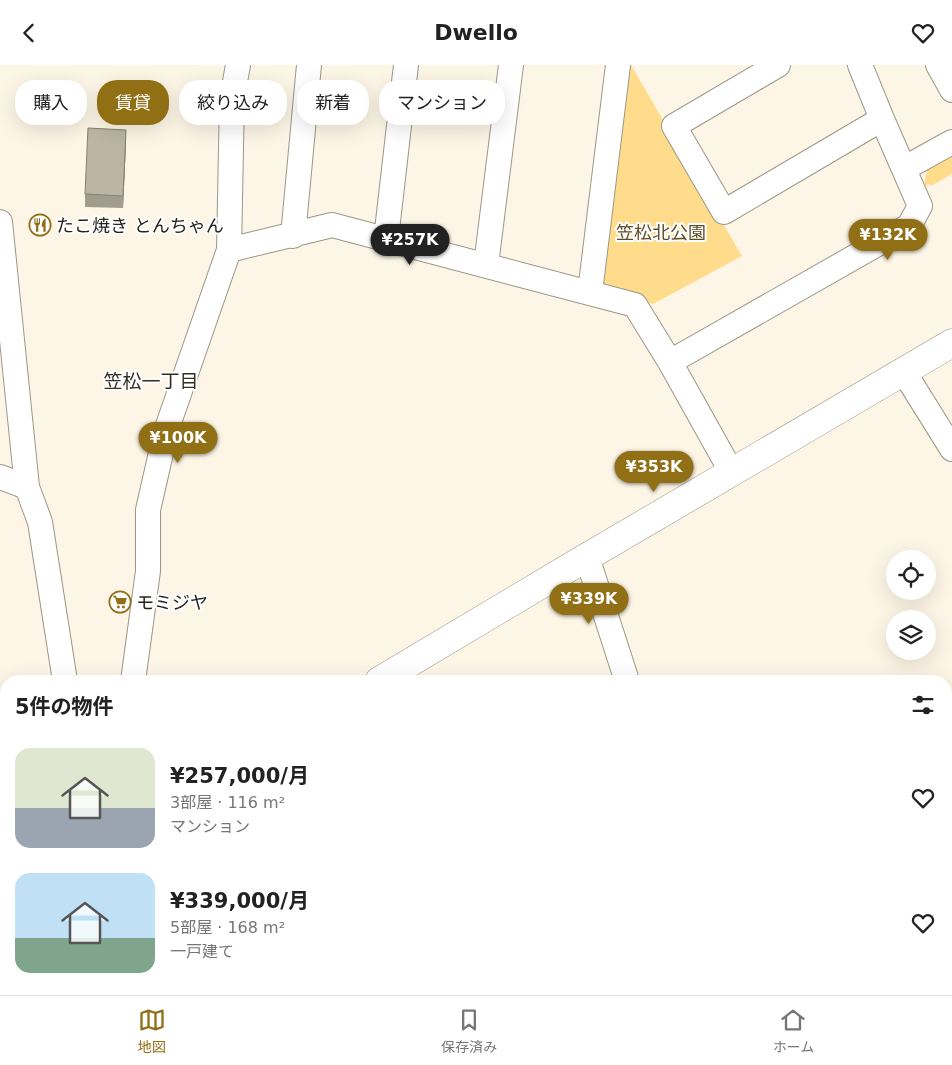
<!DOCTYPE html>
<html lang="ja">
<head>
<meta charset="utf-8">
<style>
  :root { --surface:#fff; --page:#f2f2f2; --text:#222; --muted:#767676; --line:#e0e0e0; --accent:#916f15 }
  body { margin:0; font-family:"DejaVu Sans","Noto Sans JP",sans-serif; background:var(--page); color:var(--text); height:100vh; display:flex; flex-direction:column; font-size:19px; white-space:nowrap }
  * { box-sizing:border-box; margin:0 }
  p { font-size:16px; color:var(--muted) }
  .icon { flex:none; width:28px; height:28px; fill:none; stroke:currentColor; stroke-width:2; stroke-linecap:round; stroke-linejoin:round }
  .map { position:relative; flex:1; overflow:hidden }
  .details { position:absolute; left:0px; top:610px; width:952px; height:320px; display:flex; flex-direction:column; background:var(--surface); border-radius:20px 20px 0 0; box-shadow:0 5px 20px #0002 }
  .details>* { flex:none }
  .banner { position:absolute; left:15px; top:15px; width:500px; height:45px; display:flex; gap:10px }
  .controls { position:absolute; left:886px; top:485px; display:grid; gap:10px }
  .controls a { display:grid; place-items:center; width:50px; height:50px; border-radius:50%; background:var(--surface); box-shadow:0 5px 20px #0002; font-size:25px }
  .price { position:absolute; translate:-50% -42px; padding:0 11px; border-radius:18px; background:var(--accent); color:#fff; font-size:16px; line-height:32px; filter:drop-shadow(0 1px 2px #0008) }
  .price::after { content:''; position:absolute; left:50%; top:30px; width:15px; height:11px; margin-left:-8px; background:inherit; clip-path:polygon(0 0,100% 0,50% 100%) }
  .price.selected { background:#222; color:#fff }
  ul { padding:0; list-style:none }
  li { display:flex; align-items:center; gap:15px; height:125px; padding:0 15px }
  li span { display:grid; place-items:center; flex:none; width:140px; height:100px; border-radius:15px; color:#555 }
  li>.icon { margin-inline-start:auto }
  span .icon { width:60px; height:60px; fill:#fffc; stroke-width:1 }
  li b { font-size:21px }
  h2 { display:flex; justify-content:space-between; align-items:center; height:60px; padding:0 15px; font-size:21px }
  .tag { padding:0 18px; border-radius:20px; background:var(--surface); box-shadow:0 5px 20px #0002; font-size:18px; line-height:45px }
  .tag.selected { background:var(--accent); color:#fff }
  header { display:flex; justify-content:space-between; align-items:center; height:65px; padding:0 15px; background:var(--surface); font-size:22px; font-weight:700 }
  .menu { display:flex; justify-content:space-around; align-items:center; height:70px; border-top:1px solid var(--line); background:var(--surface); font-size:14px; color:var(--muted) }
  .menu a { display:grid; justify-items:center; gap:2px }
  .menu .selected { color:var(--accent) }
  .map>svg:first-child { display:block }
  .green { fill:#ffdb8c }
  .lines { fill:none; stroke-linecap:round; stroke-linejoin:round }
  .street-casing { stroke:#9c9687; stroke-width:26 }
  .secondary-casing { stroke:#9c9687; stroke-width:29 }
  .street { stroke:#fff; stroke-width:24 }
  .secondary { stroke:#fff; stroke-width:28 }
  .wall { fill:#a29c8f }
  .shaded-wall { fill:#847f74 }
  .building { fill:#bcb5a6; stroke:#847f74 }
  .labels { text-anchor:middle; dominant-baseline:central; stroke-width:4; stroke-linejoin:round; paint-order:stroke }
  .poi-label { font-size:18px; fill:#24221c; stroke:#fff; text-anchor:start }
  .park-label { font-size:18px; fill:#5e4c24; stroke:#fff }
  .neighbourhood-label { font-size:19px; fill:#352f23; stroke:#fff }
</style>
</head>
<body>
<header><svg class="icon" aria-label="back" viewBox="0 0 24 24"><path d="M15 5l-7 7 7 7"/></svg>Dwello<svg class="icon" aria-label="heart" viewBox="0 0 24 24"><path d="M12 20l-8-8c-3-5 5-10 8-4 3-6 11-1 8 4z"/></svg></header>
<div class="map">
<svg width="952" height="930" viewBox="0 0 952 930">
  <rect width="100%" height="100%" fill="#fdf6e6"/>
  <path class="green" d="M628 0H631L742 191 653 239 594 223Z
    M952 90V109L931 121 929 119 924 122 927 104Z"/>
  <g class="lines">
    <g class="street-casing">
      <path id="street" d="M238 0 232 33 229 185 332 160 635 240 670 297 732 408
        M778 0 674 61 724 147 882 54
        M938 0 952 25
        M905 103 952 77
        M0 157 27 422 40 457 65 616
        M293 171 309 0
        M386 174 406 0
        M486 200 511 0
        M590 227 618 0
        M670 297 909 161 920 141 882 54 860 0
        M904 307 952 384
        M0 412 27 422
        M587 492 627 616
        M133 616 148 506V445L166 366 230 182
        M0 899 6 894
        M278 924 287 930
        M537 924 542 930
        M727 924 729 930
        M75 930 77 924
        M442 930 451 924"/>
    </g>
    <g class="secondary-casing">
      <path id="secondary" d="M379 616 587 492 952 278
        M0 755H6"/>
    </g>
    <use href="#street" class="street"/>
    <use href="#secondary" class="secondary"/>
  </g>
  <path class="wall" d="M126 78 123 143 85 142V129Z"/>
  <path class="shaded-wall" d="M126 65V78L123 143V131Z"/>
  <path class="building" d="M88 63 126 65 123 131 85 129Z"/>
  <defs>
    <g id="restaurant-ring" transform="scale(1.125)"><circle r="9.5" fill="#fff" stroke="#916f15" stroke-width="1.5"/><path d="M-5-6h1v4h1v-4h1v4h1v-4h1v5L-1.5 .5V6h-2V.5L-5-1ZM5-6V6H3V1.5H1.5Q1.5-4 5-6Z" fill="#916f15"/></g>
    <g id="supermarket-ring" transform="scale(1.125)"><circle r="9.5" fill="#fff" stroke="#916f15" stroke-width="1.5"/><path d="M-6-5.5h2.5l.6 2H6L4.5 2H-2.5L-4.4-4H-6ZM-1.5 3.2a1.3 1.3 0 1 0 .1 0ZM3 3.2a1.3 1.3 0 1 0 .1 0Z" fill="#916f15"/></g>
  </defs>
  <g fill-rule="evenodd">
    <use href="#restaurant-ring" x="40" y="160"/>
    <use href="#supermarket-ring" x="120" y="537"/>
  </g>
  <g class="labels">
    <g class="poi-label">
      <text x="56" y="160">たこ焼き とんちゃん</text>
      <text x="136" y="537">モミジヤ</text>
    </g>
    <g class="park-label">
      <text x="661" y="167">笠松北公園</text>
    </g>
    <g class="neighbourhood-label">
      <text x="151" y="316">笠松一丁目</text>
    </g>
  </g>
</svg>
<div class="controls">
<a><svg class="icon" aria-label="locate" viewBox="0 0 24 24"><circle cx="12" cy="12" r="6"/><path d="M12 2v4M12 18v4M2 12h4M18 12h4"/></svg></a>
<a><svg class="icon" aria-label="layers" viewBox="0 0 24 24"><path d="M12 4l9 5-9 5-9-5zM3 14l9 5 9-5"/></svg></a>
</div>
<b class="price" style="left:888px;top:196px">¥132K</b>
<b class="price selected" style="left:410px;top:201px">¥257K</b>
<b class="price" style="left:178px;top:399px">¥100K</b>
<b class="price" style="left:654px;top:428px">¥353K</b>
<b class="price" style="left:589px;top:560px">¥339K</b>
<div class="banner">
<a class="tag">購入</a>
<a class="tag selected">賃貸</a>
<a class="tag">絞り込み</a>
<a class="tag">新着</a>
<a class="tag">マンション</a>
</div>
<section class="details">
<h2>5件の物件<svg class="icon" aria-label="filters" viewBox="0 0 24 24"><path d="M4 7h16M4 17h16"/><circle cx="9" cy="7" r="2"/><circle cx="15" cy="17" r="2"/></svg></h2>
<ul>
<li><span style="background:linear-gradient(#dfe7d0 60%,#9aa5b1 0)"><svg class="icon" aria-label="home" viewBox="0 0 24 24"><path d="M3 11l9-7 9 7M6 9v11h12V9"/></svg></span><div><b>¥257,000/月</b><p>3部屋 · 116 m²</p><p>マンション</p></div><svg class="icon" aria-label="heart" viewBox="0 0 24 24"><path d="M12 20l-8-8c-3-5 5-10 8-4 3-6 11-1 8 4z"/></svg></li>
<li><span style="background:linear-gradient(#bfe0f5 65%,#7fa58c 0)"><svg class="icon" aria-label="home" viewBox="0 0 24 24"><path d="M3 11l9-7 9 7M6 9v11h12V9"/></svg></span><div><b>¥339,000/月</b><p>5部屋 · 168 m²</p><p>一戸建て</p></div><svg class="icon" aria-label="heart" viewBox="0 0 24 24"><path d="M12 20l-8-8c-3-5 5-10 8-4 3-6 11-1 8 4z"/></svg></li>
</ul>
</section>
</div>
<nav class="menu">
<a class="selected"><svg class="icon" aria-label="map" viewBox="0 0 24 24"><path d="M3 6l6-2 6 2 6-2v14l-6 2-6-2-6 2zM9 4v14M15 6v14"/></svg>地図</a>
<a><svg class="icon" aria-label="saved" viewBox="0 0 24 24"><path d="M7 4h10v16l-5-4-5 4z"/></svg>保存済み</a>
<a><svg class="icon" aria-label="home" viewBox="0 0 24 24"><path d="M3 11l9-7 9 7M6 9v11h12V9"/></svg>ホーム</a>
</nav>
</body>
</html>
